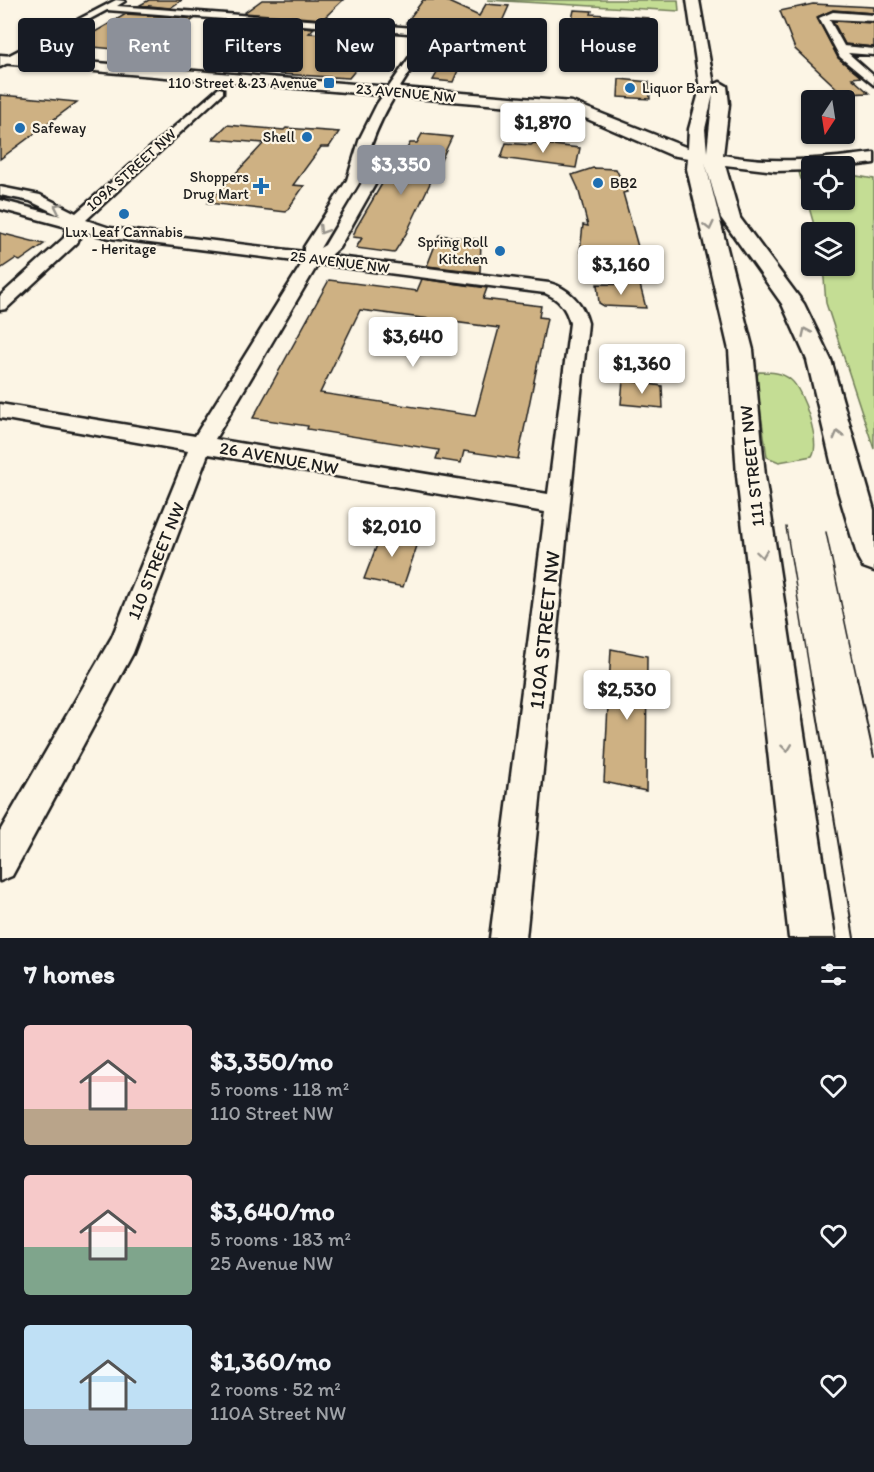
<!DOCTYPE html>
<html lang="en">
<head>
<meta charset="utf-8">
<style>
  :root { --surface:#171b24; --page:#20242c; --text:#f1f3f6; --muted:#9ea1a6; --accent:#8c9099 }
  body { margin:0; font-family:Itim,sans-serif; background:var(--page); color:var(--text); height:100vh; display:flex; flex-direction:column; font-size:22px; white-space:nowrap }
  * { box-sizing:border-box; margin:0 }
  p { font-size:20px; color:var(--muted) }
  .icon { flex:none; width:33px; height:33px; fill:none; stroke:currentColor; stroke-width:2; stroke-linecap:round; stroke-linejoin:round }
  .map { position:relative; height:938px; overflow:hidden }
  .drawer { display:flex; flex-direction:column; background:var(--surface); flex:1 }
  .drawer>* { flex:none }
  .banner { position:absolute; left:18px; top:18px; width:838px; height:54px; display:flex; gap:12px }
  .needle { width:39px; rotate:192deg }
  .tools { position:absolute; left:801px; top:90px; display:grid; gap:12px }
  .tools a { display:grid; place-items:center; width:54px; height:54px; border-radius:6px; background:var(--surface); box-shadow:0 2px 4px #0004; font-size:30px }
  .price { position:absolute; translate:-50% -51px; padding:0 14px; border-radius:6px; background:#fff; color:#222; font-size:20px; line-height:39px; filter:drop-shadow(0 2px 3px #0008) }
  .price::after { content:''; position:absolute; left:50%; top:36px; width:18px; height:14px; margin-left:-9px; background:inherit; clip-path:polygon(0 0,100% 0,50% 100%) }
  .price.active { background:var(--accent); color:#fff }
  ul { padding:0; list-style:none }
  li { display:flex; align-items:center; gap:18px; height:150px; padding:0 24px }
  li span { display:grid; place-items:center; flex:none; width:168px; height:120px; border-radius:6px; color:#555 }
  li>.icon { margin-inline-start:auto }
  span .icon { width:72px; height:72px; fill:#fffc; stroke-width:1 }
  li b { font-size:26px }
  h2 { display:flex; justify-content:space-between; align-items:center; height:72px; padding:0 24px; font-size:26px }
  .tag { padding:0 21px; border-radius:6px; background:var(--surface); box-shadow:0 2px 4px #0004; font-size:21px; line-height:54px }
  .tag.active { background:var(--accent); color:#fff }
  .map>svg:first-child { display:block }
  .green { fill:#c4dd94; stroke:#707c58; stroke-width:1.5 }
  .building { fill:#ceb183; stroke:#1c1c1c; stroke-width:1.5; fill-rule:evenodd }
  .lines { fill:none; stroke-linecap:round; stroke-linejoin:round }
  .minor-casing { stroke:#1c1c1c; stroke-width:5 }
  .major-casing { stroke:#1c1c1c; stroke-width:5 }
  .minor { fill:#fcf5e5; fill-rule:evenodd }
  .major { fill:#fcf5e5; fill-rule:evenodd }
  .tram-far1 { stroke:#1c1c1c; stroke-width:1.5 }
  .tram { stroke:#1c1c1c; stroke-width:2 }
  .oneway { stroke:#97938b }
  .poi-dot { fill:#1f6fb2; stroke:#fcf5e5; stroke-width:2 }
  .labels { text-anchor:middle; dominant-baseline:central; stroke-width:4.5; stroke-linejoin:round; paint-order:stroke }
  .far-poi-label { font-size:15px; fill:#1c1c1c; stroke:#fcf5e5; text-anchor:end }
  .far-street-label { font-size:15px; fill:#1c1c1c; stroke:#fcf5e5 }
  .street-label { font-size:18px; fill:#1c1c1c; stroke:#fcf5e5 }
  .near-street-label { font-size:21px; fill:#1c1c1c; stroke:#fcf5e5 }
</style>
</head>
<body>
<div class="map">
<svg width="874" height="938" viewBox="0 0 874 938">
  <rect width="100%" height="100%" fill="#fcf5e5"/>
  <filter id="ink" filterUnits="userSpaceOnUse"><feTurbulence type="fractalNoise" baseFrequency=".0167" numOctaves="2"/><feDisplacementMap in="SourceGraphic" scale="12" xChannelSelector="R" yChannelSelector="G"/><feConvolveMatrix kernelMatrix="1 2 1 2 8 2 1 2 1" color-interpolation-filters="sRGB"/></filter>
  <g filter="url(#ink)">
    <path class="green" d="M487 0H678L679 11Z
      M797 165 811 168 812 200H844L845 174 874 179V449L826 303 823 266H844V232H816Z
      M759 372C771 372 782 372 791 380 803 390 821 443 812 456L779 462 767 457 756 378Z"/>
    <path class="building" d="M149 0H182L170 8 140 5Z
      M262 0H343L323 19 244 13Z
      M423 0H444L479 16 486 4 509 6 500 26 502 28H499L490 46 469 45 453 82 433 80 464 26 406 23Z
      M813 4 874 7V13L833 10 817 17 838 58 861 77 852 78 869 93 843 94 795 49 780 11Z
      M574 10 592 11 591 14 649 18V32L641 34 585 30 574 32 575 29 570 28Z
      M126 14 156 16 194 19 146 52 72 45Z
      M833 21 874 23V47L845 44Z
      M233 22 314 28 309 33 382 38 349 78 280 74 283 71 273 70 286 58 276 57 295 39 222 31Z
      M619 79 649 82 650 99 618 97Z
      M0 95 24 97 77 102 0 159Z
      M227 125 284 130 286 128 339 132 329 147H321L293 185 304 186 286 212 208 203 264 143 213 139Z
      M422 134 452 137 406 234 394 253 356 248 362 238 353 237 356 228 386 177 390 172H394L410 143H417Z
      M506 143 531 145 534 143 580 148 576 168 501 158Z
      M593 168 616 169 627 192 623 193 640 254 580 252 583 225 588 226 578 188 572 175Z
      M0 233 44 244 20 261 15 259 0 269Z
      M439 235 481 240 480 272 427 266Z
      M422 279 487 288 483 299 541 306 539 317 547 318 518 459 464 451 461 463 436 459 439 450 307 429 308 426 253 418 329 280 417 291ZM360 310 499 328 475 416 320 393Z
      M597 284 640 285 646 308 604 306 599 303Z
      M623 380 662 386 663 408 621 404Z
      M383 529 420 537 403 587 364 579Z
      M611 649 647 656 646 791 604 782Z"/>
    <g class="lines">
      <g class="minor-casing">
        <path id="minor" d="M116 0 125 1 117 6 428 29 433 38C407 77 379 113 367 159L379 169 377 181 339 248 330 256 549 283C569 288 583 303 588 323L526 938H490L545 512 208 454 133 653 12 876 0 881V831L112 637 188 451 0 418V404L195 436 303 262 110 238 82 231 77 243 6 309 0 310V296L64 238 67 227 0 209V200L61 216 30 201 0 195V187L40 195 76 213 219 88 223 89V93L86 220 110 228 304 252V247L347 180 360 138 377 104 423 38 421 34 107 10 0 67V60ZM364 170 363 181 325 245 320 248 361 180ZM318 264 545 293C559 299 566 308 570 323L548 494 215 439Z
          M833 12 874 15V21L829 19 844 46 874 49V55L848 53 874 76V85L840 57 819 18Z"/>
      </g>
      <g class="major-casing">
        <path id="major" d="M687 0H699L714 85 720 82 727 86 729 104 723 155C774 165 823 159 874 153V163L844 167 812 166V170L775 171 725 165 740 218 804 304 831 360 874 510V571L863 567 858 558 838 491 807 360 782 304 721 218 705 162 753 350 765 476 835 938H789L737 476 729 350 687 169 688 158 671 155 569 111 0 63V55L572 102 688 148 689 129 700 89ZM713 94 707 152 705 129Z"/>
      </g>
      <use href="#minor" class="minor"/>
      <use href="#major" class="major"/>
      <path class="tram-far1" d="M786 527 811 679
        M826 532 857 679"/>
      <path class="tram" d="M811 677 854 938
        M857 677 874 757"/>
    </g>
    <defs><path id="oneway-chevron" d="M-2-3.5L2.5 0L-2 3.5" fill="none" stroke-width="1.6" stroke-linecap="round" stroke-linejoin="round" transform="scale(1.5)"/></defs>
    <g class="oneway">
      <use href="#oneway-chevron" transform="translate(58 207) rotate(-154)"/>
      <use href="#oneway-chevron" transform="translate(709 226) rotate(77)"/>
      <use href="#oneway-chevron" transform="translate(323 230) rotate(122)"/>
      <use href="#oneway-chevron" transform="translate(806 332) rotate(-115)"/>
      <use href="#oneway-chevron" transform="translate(838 435) rotate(-105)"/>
      <use href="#oneway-chevron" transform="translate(762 554) rotate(82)"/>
      <use href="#oneway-chevron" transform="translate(787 748) rotate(83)"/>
    </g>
  </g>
  <g class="poi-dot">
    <rect x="323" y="77" width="12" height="12" rx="3"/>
    <circle cx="630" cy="88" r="6"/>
    <circle cx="20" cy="128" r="6"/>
    <circle cx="307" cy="137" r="6"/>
    <circle cx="598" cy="183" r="6"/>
    <path d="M258 177h6v6h6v6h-6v6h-6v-6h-6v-6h6z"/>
    <circle cx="124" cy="214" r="6"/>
    <circle cx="500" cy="251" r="6"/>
  </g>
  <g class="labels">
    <g class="far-poi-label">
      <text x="317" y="83">110 Street &amp; 23 Avenue</text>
      <text x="642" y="88" text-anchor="start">Liquor Barn</text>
      <text x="32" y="128" text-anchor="start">Safeway</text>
      <text x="295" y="137">Shell</text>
      <text x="249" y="177">Shoppers<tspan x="249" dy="17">Drug Mart</tspan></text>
      <text x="610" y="183" text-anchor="start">BB2</text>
      <text x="124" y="232" text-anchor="middle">Lux Leaf Cannabis<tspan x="124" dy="17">- Heritage</tspan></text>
      <text x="488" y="242">Spring Roll<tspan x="488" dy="17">Kitchen</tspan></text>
    </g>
    <g class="far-street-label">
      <text transform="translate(406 93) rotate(5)">23 AVENUE NW</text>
      <text transform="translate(131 170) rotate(-42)">109A STREET NW</text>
      <text transform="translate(340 262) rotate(7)">25 AVENUE NW</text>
    </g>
    <g class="street-label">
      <text transform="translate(279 458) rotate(10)">26 AVENUE NW</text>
      <text transform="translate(752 466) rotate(-96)">111 STREET NW</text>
      <text transform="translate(156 561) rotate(-68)">110 STREET NW</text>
    </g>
    <g class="near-street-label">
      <text transform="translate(544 630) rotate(-84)">110A STREET NW</text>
    </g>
  </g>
</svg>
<div class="tools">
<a><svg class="needle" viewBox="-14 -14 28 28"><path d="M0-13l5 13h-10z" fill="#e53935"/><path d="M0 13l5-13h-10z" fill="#9ea1a6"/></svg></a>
<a><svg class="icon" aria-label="locate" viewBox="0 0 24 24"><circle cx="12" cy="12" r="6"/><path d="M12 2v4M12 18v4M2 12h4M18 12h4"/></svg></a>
<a><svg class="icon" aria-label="layers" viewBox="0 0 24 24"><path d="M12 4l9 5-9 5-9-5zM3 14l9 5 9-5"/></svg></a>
</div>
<b class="price" style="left:543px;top:154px">$1,870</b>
<b class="price active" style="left:401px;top:196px">$3,350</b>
<b class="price" style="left:621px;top:296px">$3,160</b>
<b class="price" style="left:413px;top:368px">$3,640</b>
<b class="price" style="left:642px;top:395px">$1,360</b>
<b class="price" style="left:392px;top:558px">$2,010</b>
<b class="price" style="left:627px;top:721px">$2,530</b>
<div class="banner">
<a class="tag">Buy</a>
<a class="tag active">Rent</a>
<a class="tag">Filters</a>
<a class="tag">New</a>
<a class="tag">Apartment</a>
<a class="tag">House</a>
</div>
</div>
<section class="drawer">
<h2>7 homes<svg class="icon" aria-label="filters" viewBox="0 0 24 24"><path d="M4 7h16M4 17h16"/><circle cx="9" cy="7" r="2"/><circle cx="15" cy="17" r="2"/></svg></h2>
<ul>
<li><span style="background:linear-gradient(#f6c9c9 70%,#b9a48a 0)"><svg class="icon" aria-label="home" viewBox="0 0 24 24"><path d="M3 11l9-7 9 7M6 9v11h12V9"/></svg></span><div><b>$3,350/mo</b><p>5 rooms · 118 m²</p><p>110 Street NW</p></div><svg class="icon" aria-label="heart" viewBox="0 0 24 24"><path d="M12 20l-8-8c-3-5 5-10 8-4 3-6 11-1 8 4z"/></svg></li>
<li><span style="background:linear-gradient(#f6c9c9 60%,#7fa58c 0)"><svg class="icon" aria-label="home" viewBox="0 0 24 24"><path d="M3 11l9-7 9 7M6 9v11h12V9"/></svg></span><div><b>$3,640/mo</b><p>5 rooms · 183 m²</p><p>25 Avenue NW</p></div><svg class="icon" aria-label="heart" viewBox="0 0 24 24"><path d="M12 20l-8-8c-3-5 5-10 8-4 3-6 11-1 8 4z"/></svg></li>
<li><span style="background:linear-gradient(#bfe0f5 70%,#9aa5b1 0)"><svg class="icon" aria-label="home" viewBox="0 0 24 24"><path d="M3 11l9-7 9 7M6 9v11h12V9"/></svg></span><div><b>$1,360/mo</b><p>2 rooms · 52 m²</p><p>110A Street NW</p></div><svg class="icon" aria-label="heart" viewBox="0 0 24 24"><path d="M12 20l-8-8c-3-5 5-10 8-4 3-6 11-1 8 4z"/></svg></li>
</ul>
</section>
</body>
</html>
